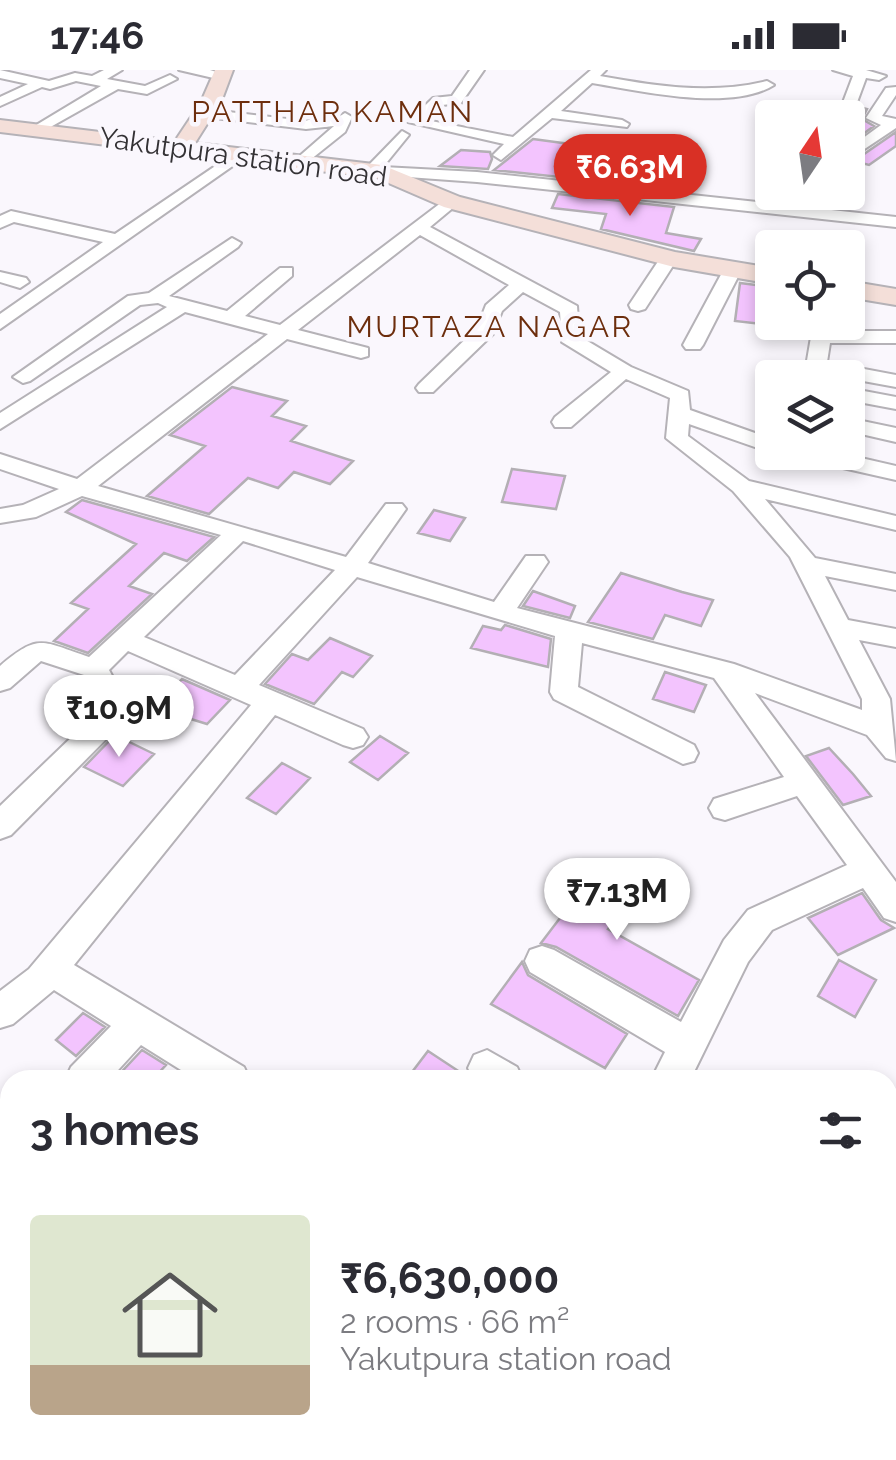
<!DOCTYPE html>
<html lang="en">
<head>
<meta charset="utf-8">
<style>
  :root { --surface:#fff; --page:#f7f7f7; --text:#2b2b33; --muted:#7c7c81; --line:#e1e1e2; --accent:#d93025 }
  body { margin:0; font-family:Raleway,sans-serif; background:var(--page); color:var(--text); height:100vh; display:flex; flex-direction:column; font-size:38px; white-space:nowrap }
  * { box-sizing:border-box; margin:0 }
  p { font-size:32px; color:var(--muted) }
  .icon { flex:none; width:55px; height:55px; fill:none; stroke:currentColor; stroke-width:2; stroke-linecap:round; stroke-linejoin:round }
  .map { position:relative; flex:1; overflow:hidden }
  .sheet { position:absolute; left:0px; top:1000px; width:898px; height:390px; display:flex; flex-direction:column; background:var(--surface); border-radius:30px 30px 0 0; box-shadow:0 5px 15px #0003 }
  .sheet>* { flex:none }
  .needle { width:65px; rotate:13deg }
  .tools { position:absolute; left:755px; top:30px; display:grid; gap:20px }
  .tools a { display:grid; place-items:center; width:110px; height:110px; border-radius:10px; background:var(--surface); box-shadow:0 5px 15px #0003; font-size:50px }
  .price { position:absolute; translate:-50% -85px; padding:0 22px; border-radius:35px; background:#fff; color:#222; font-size:32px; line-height:65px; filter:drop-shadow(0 2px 5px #0008) }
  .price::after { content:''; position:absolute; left:50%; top:60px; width:30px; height:22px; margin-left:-15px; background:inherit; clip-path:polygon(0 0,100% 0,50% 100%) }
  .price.on { background:var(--accent); color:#fff }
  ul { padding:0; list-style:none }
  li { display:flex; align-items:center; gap:30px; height:250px; padding:0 30px }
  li+li { border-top:2px solid var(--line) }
  li span { display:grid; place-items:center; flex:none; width:280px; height:200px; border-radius:10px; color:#555 }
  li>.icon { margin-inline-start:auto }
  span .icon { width:120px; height:120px; fill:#fffc; stroke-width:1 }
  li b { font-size:42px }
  h2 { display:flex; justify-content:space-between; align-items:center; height:120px; padding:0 30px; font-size:42px }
  .status { display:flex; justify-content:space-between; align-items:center; height:70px; padding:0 50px; background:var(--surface); direction:ltr }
  .status svg { height:28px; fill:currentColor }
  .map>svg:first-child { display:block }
  .building { fill:#f3c4fe; stroke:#b3afb4; stroke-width:2.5 }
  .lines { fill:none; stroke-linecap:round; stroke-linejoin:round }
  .street-casing { stroke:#b5b2b7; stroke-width:4 }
  .secondary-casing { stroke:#b5b2b7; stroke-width:4 }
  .street { fill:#fff; fill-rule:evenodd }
  .secondary { fill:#f4dfd9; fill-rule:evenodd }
  .labels { text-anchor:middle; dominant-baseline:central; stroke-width:9; stroke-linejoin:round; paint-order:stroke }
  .far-street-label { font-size:28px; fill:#343235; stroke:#faf7fd }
  .far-neighbourhood-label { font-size:30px; letter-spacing:2.5px; fill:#6d2e0d; stroke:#faf7fd }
</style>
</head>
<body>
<div class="status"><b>17:46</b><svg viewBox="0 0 49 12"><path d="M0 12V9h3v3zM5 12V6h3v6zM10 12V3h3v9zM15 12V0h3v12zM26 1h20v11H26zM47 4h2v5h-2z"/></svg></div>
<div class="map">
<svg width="896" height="1390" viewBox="0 0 896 1390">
  <rect width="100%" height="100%" fill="#faf7fd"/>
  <path class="building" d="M859 37 867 39 862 49 874 56 848 75V42Z
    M896 62V76L869 95 854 91Z
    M533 69 652 85 644 116 494 100Z
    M461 80 490 82 492 89 488 99 440 96Z
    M558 124 674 137 666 163 701 169 694 181 601 159 606 144 552 138Z
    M740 213 772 217V255L735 251Z
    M232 317 287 331 272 346 306 356 291 371 353 391 330 414 294 402 278 418 248 408 209 444 147 426 205 376 170 365Z
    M512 399 565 406 556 439 502 432Z
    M82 430 214 467 187 491 164 483 129 516 152 524 88 583 54 571 88 539 71 533 136 474 66 442Z
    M434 440 465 448 450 471 418 463Z
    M621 503 682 522 713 530 701 556 665 545 653 569 588 552Z
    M533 521 575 536 570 548 523 536Z
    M505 555 551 569 548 597 471 578 483 556 501 560Z
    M330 568 372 586 353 607 342 602 314 634 265 614 292 584 308 590Z
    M665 602 706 615 694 642 653 629Z
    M182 609 230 630 207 654 155 638Z
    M115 665 154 684 123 716 84 697Z
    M380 666 408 683 378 710 350 692Z
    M829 678 853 704 871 726 843 735 806 686Z
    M282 693 310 708 276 744 247 728Z
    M601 794 640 816 608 859 699 910 678 946 556 877 541 873Z
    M862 823 881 850 894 858 838 885 808 848Z
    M839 890 876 910 855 947 818 926Z
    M522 892 528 905 627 964 605 998 491 934Z
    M83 943 105 957 76 986 56 970Z
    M142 980 166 995 152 1010H114Z
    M428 981 469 1008 470 1010H406Z"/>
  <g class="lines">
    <g class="street-casing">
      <path id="street" d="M0 0 49 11 75 3 92 6 104 0H122L107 9 145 16 170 5 177 9 147 24 118 19 38 64 33 63V57L101 16 76 11 50 19 42 17 0 36V27L28 14 0 8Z
        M179 0H210L229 6 222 10Z
        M470 0H484L461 33 442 35 426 50 513 67 591 0H606L600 6C655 16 711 25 767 11L774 15C731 42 640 21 592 13L561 41 622 50 629 54 627 57 552 48 501 90 493 85 504 74 408 52 433 28 452 26Z
        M833 0H866L886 6 879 10 866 8 856 35 849 39 842 35 853 6Z
        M896 17V25L882 46 896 49V58L848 90V79L881 55 866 48 886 18Z
        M203 39 305 51 323 46 337 48 345 43 352 47 345 62 300 98 292 93 295 90 334 56 306 59 198 46 196 43Z
        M402 61 409 65 383 97 477 102 896 147V157L477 112 366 104V98Z
        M239 80 247 85 244 88 0 259V244L103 172 14 152 0 158V146L11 141 115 164Z
        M446 129 460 132 430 157 577 236 579 266 631 297 688 321 690 340 772 369V383L689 354 688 366 749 411 896 446V460L765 429 815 488 896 504V520L825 506 848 550 896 559V577L859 570 890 629 896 691 886 688 867 665 755 623 896 812V852L884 848 863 818 772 860 748 892 690 1010H651L665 982 530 902 525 891 530 880 542 876 554 880 681 952 724 870 748 840 847 795 797 726 725 750 714 747 709 738 714 729 784 707 714 608 582 573 578 617 694 675 698 683 694 691 683 694 554 629 550 622 555 566 357 507 259 615 363 659 368 667 363 675 353 678 343 675 275 645 74 895 244 997 250 1010H197L141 975 109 1010H65L71 997 111 956 54 920 13 954 0 958V921L29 899 251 635 128 581 109 600 131 641 127 648 11 765 0 769V736L101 639 84 605 41 591 10 618 0 621V596C40 562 42 572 89 587L221 465 82 426 36 447 0 453V439L23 435 59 419 0 399V384L77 409 268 264 185 242 0 359V343L167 237 158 233 140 235 30 311 23 313 13 307 128 226 149 223 232 168 241 173 238 177 169 226 227 241 280 198H292V206L245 246 280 255ZM420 165 509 215 486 235 477 258 419 314 416 318 419 322H433L493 264 502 241 523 222 560 242 562 272 611 302 555 347 552 352 555 357H571L626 309 670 328 666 368 733 421 790 487 862 629V640L734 594 517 538 548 492 544 486H526L494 532 368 493 406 439 402 434H386L346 487 98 416 287 269 361 288 368 286V278L298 260ZM243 471 335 500 235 605 144 567Z
        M669 183 678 188 645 239 638 241 631 239 629 235 663 184Z
        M733 194 742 199 703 275 700 279H686L683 275 724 199Z
        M0 202 26 208 29 212 20 218 0 212Z
        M821 261H896V273H830L827 292 896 305V317L825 304 824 308H804L811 267Z
        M848 318 896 327V339L848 330Z
        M848 348 896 358V372L848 361Z
        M791 382H835L896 396V410L794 387Z
        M487 980 517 997 523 1010H474L468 998 474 985Z
        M0 1055 10 1060V1108L0 1104Z
        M10 1238V1290L0 1294V1242Z
        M108 1380H156L152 1390H104Z
        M258 1380H310L314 1390H262Z
        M611 1380H705L701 1390H615Z"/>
    </g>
    <g class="secondary-casing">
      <path id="secondary" d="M215 0H233L221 32 195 73 382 95 460 127 675 182 772 198V214L674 197 444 137 377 108 0 62V50L175 71 201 32Z
        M848 211 896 219V235L848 227Z"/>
    </g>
    <use href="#street" class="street"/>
    <use href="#secondary" class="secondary"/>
  </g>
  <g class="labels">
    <g class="far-street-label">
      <text transform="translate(243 87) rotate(8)">Yakutpura station road</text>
    </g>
    <g class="far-neighbourhood-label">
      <text x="333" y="41">PATTHAR KAMAN</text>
      <text x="490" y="256">MURTAZA NAGAR</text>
    </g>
  </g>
</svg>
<div class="tools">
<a><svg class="needle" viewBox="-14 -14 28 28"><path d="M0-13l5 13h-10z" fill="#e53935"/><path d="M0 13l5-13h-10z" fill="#7c7c81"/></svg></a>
<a><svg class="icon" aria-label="locate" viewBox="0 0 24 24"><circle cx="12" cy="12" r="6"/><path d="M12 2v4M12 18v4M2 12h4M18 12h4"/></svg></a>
<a><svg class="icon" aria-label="layers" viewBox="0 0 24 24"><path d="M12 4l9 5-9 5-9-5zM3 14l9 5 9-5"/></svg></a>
</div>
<b class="price on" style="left:630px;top:149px">₹6.63M</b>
<b class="price" style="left:119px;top:690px">₹10.9M</b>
<b class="price" style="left:617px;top:873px">₹7.13M</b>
<section class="sheet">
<h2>3 homes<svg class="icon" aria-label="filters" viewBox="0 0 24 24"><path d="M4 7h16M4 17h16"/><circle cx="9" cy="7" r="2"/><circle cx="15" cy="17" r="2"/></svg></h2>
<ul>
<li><span style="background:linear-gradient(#dfe7d0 75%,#b9a48a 0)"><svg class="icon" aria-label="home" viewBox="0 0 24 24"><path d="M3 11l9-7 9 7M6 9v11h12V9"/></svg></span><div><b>₹6,630,000</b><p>2 rooms · 66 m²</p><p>Yakutpura station road</p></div></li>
</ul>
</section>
</div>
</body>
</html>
